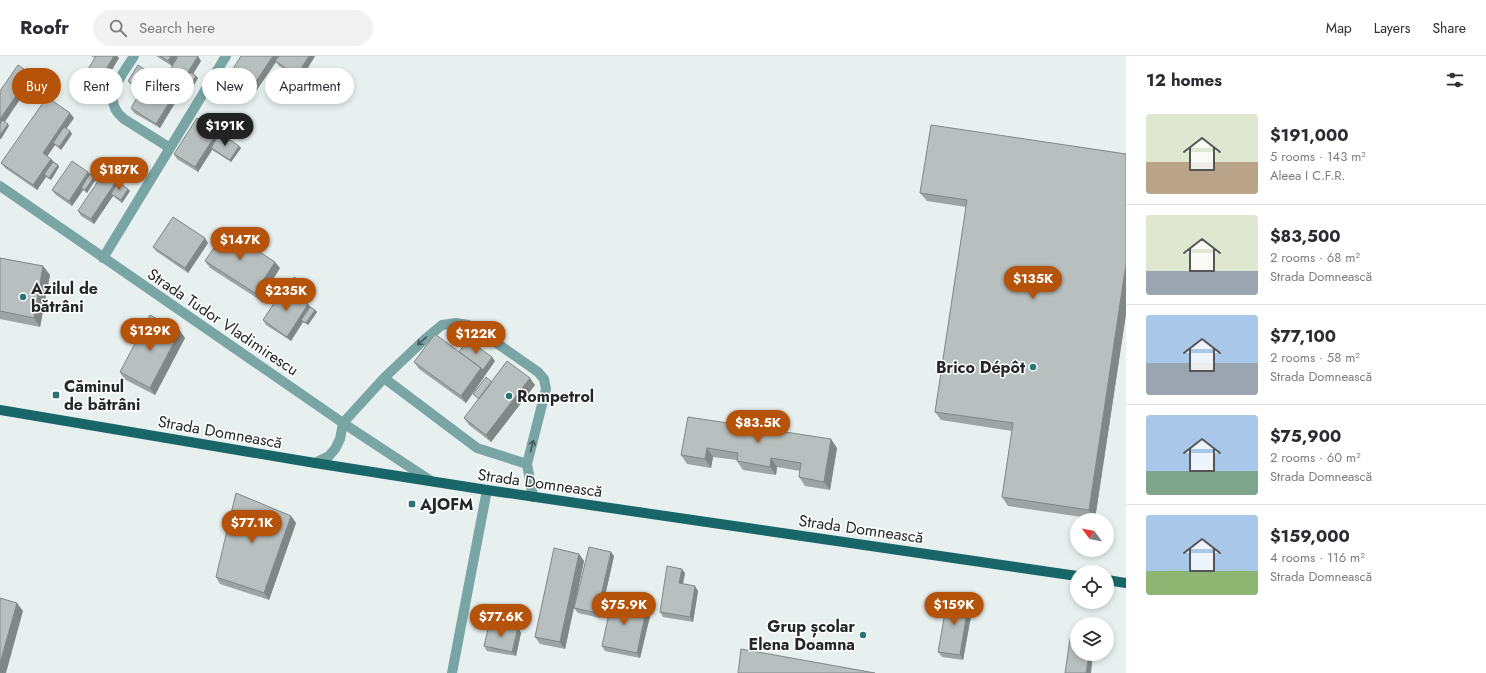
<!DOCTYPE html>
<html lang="en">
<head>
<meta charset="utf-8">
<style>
  :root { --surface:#fff; --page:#f2f2f3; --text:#2b2b33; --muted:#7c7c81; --line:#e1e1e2; --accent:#b45309 }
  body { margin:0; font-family:Jost,sans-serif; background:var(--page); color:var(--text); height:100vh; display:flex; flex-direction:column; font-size:15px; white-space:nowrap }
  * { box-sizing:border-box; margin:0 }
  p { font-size:13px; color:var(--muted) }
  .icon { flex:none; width:22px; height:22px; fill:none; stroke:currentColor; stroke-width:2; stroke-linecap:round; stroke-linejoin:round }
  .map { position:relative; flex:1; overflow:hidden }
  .panel { display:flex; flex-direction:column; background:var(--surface); width:360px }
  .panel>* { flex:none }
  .banner { position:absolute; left:12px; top:12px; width:380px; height:36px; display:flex; gap:8px }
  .needle { width:26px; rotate:302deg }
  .tools { position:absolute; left:1070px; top:457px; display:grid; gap:8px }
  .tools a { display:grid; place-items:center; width:44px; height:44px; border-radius:50%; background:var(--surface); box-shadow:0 2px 6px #0003; font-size:20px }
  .price { position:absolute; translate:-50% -34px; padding:0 9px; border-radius:14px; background:var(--accent); color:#fff; font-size:13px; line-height:26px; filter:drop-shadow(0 1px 2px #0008) }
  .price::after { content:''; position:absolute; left:50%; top:24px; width:12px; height:9px; margin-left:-6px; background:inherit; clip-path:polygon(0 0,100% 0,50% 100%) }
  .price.on { background:#222; color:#fff }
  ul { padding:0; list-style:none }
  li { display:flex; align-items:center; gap:12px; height:100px; padding:0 20px }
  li+li { border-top:1px solid var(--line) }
  li span { display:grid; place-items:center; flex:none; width:112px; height:80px; border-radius:4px; color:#555 }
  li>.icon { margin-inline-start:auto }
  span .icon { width:48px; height:48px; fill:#fffc; stroke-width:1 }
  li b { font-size:17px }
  h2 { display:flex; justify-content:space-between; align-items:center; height:48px; padding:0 20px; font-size:17px }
  .tag { padding:0 14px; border-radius:18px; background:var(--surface); box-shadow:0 2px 6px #0003; font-size:14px; line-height:36px }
  .tag.on { background:var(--accent); color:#fff }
  header { display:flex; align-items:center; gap:24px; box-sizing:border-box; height:56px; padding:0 20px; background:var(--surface); border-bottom:1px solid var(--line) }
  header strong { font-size:19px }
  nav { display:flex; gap:22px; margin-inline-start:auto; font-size:14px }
  .search { width:280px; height:36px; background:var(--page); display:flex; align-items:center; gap:10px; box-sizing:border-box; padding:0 14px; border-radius:22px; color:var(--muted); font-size:15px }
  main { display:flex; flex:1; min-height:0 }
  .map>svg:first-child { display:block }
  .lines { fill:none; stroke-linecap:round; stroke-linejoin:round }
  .minor { stroke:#79a5a5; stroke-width:10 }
  .major { stroke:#186667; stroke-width:10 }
  .wall { fill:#9ea4a4 }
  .shaded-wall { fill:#818686 }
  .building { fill:#b8bfbf; stroke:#818686 }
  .oneway { stroke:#475a5a }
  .poi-dot { fill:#2a7475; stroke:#fff; stroke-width:1.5 }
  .labels { text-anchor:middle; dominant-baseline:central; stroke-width:3; stroke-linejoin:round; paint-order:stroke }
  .poi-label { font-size:16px; font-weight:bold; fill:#252828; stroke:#fff; text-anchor:start }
  .street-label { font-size:16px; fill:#252828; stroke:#fff }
</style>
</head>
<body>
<header>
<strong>Roofr</strong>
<div class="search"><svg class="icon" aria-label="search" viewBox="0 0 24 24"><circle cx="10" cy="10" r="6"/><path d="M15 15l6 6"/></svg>Search here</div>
<nav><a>Map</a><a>Layers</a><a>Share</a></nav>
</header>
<main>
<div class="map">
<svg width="1126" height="617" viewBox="0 0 1126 617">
  <rect width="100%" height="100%" fill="#e7efef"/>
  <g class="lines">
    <path class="minor" d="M134 0C122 20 99 43 124 63L170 92
      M0 130 343 367 431 425
      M103 202 226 0
      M384 322 477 392 527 408
      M315 407 329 400 335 393 340 383 343 367 384 322 425 283 442 269 456 267 468 269 478 274 538 316 544 323 546 333 527 408 533 441
      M452 617 487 434"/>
    <path class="major" d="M0 354 315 407 487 434 1077 520
      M1107 524 1126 527"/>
  </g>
  <path class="wall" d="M91 0H117L119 2 104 27 91 20 87 15 95 2Z
    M156 0H178L172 10Z
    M241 0H315L301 23 279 10 276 6 256 35 234 20 231 16Z
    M201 5 193 18 198 22 187 41 181 37 160 72 134 57 131 52 141 35 130 28 128 25 152 18 164 24Z
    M74 62 66 73 70 75 72 78 61 94 55 89 47 100 58 109 59 111 51 124 46 121 37 134 5 112 1 107Z
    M218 75 220 77 241 92 231 106 212 94 198 116 177 103 174 98Z
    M1126 98V258L1095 463 1008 450 1002 441 1012 375 941 364 935 356 966 151 927 145 920 137Z
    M88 116 96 123 87 137 83 134 72 150 56 139 52 134Z
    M118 126 128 133 130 135 122 147 113 140 94 168 81 160 78 155Z
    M208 187 188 217 156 195 153 191Z
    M0 202 43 210 50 219 40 271 0 263Z
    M205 205 280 212 260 244 210 212Z
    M309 233 302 244 315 254 317 256 308 269 303 266 291 285 266 269 263 264 286 234Z
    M180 275 185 282 155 339 124 323 120 316Z
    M459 296 495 305 466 347 419 313 414 306Z
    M492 326 535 329 491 386 469 369 464 362 479 343 475 340 473 338Z
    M741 369 780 372V375L837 392 830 434 805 430 799 421 800 415 777 411 776 419 743 414 737 405V404L713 401 711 412 687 408 681 399Z
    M291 460 296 467 269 544 220 528 216 521Z
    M579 498 584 505 565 593 540 588 535 581Z
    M614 500 600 562 578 557 574 552Z
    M685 517 683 528 698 535 693 566 663 561 660 556Z
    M973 549 963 604 942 601 938 596Z
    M651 556 640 602 605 595 602 590Z
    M518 572 521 577 516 600 487 595 484 590 492 574Z"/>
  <path class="shaded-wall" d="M114 0H117L119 2 104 27 100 23Z
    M171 0H178L172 10 168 5Z
    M198 0 201 5 182 36 179 35 181 37 160 72 156 68Z
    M273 0H280L256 35 253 30Z
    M309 0H315L301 23 297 19Z
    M31 18 34 23 0 73V63Z
    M196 20 198 22 187 41 185 38Z
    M70 57 74 62 55 88 53 87 55 89 46 102 43 97Z
    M8 68 9 70 1 83H0V79Z
    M70 75 72 78 61 94 59 91Z
    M218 75 222 80 211 92 212 94 198 116 195 111Z
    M239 90 241 92 231 106 230 104Z
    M51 103 55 108 44 118 46 121 37 134 33 129Z
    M58 109 59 111 51 124 49 122Z
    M88 116 92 121 81 132 83 134 72 150 69 145Z
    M94 121 96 123 87 137 85 134Z
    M117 124 120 129 111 138 113 140 94 168 91 163Z
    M128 133 130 135 122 147 121 144Z
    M205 182 208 187 188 217 185 212Z
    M275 206 280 212 260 244 255 237Z
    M1126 208V258L1095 463 1089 454Z
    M43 210 50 219 40 271 34 262Z
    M308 230 309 233 301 246 299 243Z
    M308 248 312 253 301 264 303 266 291 285 287 281Z
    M315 254 317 256 308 269 306 267Z
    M180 275 185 282 155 339 150 332Z
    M492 301 495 305 466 347 461 340 481 312Z
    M530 322 535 329 491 386 486 379Z
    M774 363 780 372 778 382 772 374Z
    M831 383 837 392 830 434 824 426Z
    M707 392 713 401 711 412 705 403Z
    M771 402 777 411 776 419 770 411Z
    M291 460 296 467 269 544 264 537Z
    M611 496 614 500 600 562 597 557Z
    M579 498 584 505 565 593 560 586Z
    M682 513 685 517 682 532 679 527Z
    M695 530 698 535 693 566 690 561Z
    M969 544 973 549 963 604 960 599Z
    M17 547 23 555 6 617H0V607Z
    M647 551 651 556 640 602 637 597Z
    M518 572 521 577 516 600 512 596Z
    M1089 598H1093L1091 617H1086Z"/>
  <path class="building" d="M96 0H114L100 23 87 15Z
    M160 0H171L168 5Z
    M178 0H198L156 68 131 52 152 17 164 24Z
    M241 0H273L253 30 231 16Z
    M279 0H309L297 19 275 5Z
    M18 9 31 18 0 63V35Z
    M138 9 152 18 142 34 128 25Z
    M191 16 196 20 185 38 179 35Z
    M47 41 70 57 43 97 51 103 33 129 1 107Z
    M197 62 218 75 195 111 174 98Z
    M2 64 8 68 0 79V68Z
    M931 69 1126 98V208L1089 454 1002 441 1013 367 935 356 967 144 920 137Z
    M64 71 70 75 59 91 53 87Z
    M220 77 239 90 230 104 211 92Z
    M72 105 88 116 69 145 52 134Z
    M53 106 58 109 49 122 44 118Z
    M104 116 117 124 91 163 78 155Z
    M90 118 94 121 85 134 81 132Z
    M118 126 128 133 121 144 111 138Z
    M173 161 205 182 185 212 153 191Z
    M226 174 275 206 255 237 205 205Z
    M0 202 43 210 34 262 0 255Z
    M294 221 308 230 299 242 286 234Z
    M284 232 308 248 287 281 263 264Z
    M310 251 315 254 306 267 301 264Z
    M150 259 180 275 150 332 120 316Z
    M435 278 481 312 461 340 414 306Z
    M468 284 492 301 483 314 481 312 459 296Z
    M507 305 530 322 486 379 464 362Z
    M486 321 492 326 479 343 473 338Z
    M743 358 774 363 772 374 831 383 824 426 799 421 801 407 771 402 770 411 737 405 738 397 707 392 705 403 681 399 688 361 741 369Z
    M236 437 291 460 264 537 216 521Z
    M589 491 611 496 597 557 574 552Z
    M554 492 579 498 560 586 535 581Z
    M667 510 682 513 679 527 695 530 690 561 660 556Z
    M948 540 969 544 960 599 938 596Z
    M0 542 17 547 0 607Z
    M612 544 647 551 637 597 602 590Z
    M494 567 518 572 512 596 484 590 488 573 492 574Z
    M1070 583 1077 584V598H1089L1086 617H1065Z
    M741 593 875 617H738Z"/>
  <defs><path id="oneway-shaft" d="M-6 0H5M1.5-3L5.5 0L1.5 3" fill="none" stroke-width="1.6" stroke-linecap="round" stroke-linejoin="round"/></defs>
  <g class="oneway">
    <use href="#oneway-shaft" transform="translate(422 285) rotate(137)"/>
    <use href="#oneway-shaft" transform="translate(532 390) rotate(-75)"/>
  </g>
  <g class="poi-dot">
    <circle cx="23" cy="241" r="4"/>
    <circle cx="1033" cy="311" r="4"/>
    <rect x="52" y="335" width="8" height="8" rx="2"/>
    <circle cx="509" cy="340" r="4"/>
    <rect x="408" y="444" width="8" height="8" rx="2"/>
    <circle cx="863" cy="579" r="4"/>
  </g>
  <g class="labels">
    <g class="poi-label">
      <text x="31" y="232">Azilul de<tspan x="31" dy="18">bătrâni</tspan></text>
      <text x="1025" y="311" text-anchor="end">Brico Dépôt</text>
      <text x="64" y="330">Căminul<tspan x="64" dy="18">de bătrâni</tspan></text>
      <text x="517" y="340">Rompetrol</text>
      <text x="420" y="448">AJOFM</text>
      <text x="855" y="570" text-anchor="end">Grup școlar<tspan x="855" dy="18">Elena Doamna</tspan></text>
    </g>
    <g class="street-label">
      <text transform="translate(223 266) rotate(34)">Strada Tudor Vladimirescu</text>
      <text transform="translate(220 376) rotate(10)">Strada Domnească</text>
      <text transform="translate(540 427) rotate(8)">Strada Domnească</text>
      <text transform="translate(861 473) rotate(8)">Strada Domnească</text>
    </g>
  </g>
</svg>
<div class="tools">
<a><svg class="needle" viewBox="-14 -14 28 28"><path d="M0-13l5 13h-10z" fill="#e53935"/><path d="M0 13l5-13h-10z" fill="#7c7c81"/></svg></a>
<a><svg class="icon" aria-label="locate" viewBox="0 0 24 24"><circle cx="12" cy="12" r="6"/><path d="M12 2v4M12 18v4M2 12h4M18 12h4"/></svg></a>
<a><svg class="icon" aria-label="layers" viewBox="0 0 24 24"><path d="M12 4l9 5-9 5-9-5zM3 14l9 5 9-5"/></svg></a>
</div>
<b class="price on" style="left:225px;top:91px">$191K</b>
<b class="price" style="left:119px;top:135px">$187K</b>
<b class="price" style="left:240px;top:205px">$147K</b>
<b class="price" style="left:1033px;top:244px">$135K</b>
<b class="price" style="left:286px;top:256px">$235K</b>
<b class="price" style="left:150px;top:296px">$129K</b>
<b class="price" style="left:476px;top:299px">$122K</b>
<b class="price" style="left:758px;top:388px">$83.5K</b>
<b class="price" style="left:252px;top:488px">$77.1K</b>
<b class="price" style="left:624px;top:570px">$75.9K</b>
<b class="price" style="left:954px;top:570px">$159K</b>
<b class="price" style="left:501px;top:582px">$77.6K</b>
<div class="banner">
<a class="tag on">Buy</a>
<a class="tag">Rent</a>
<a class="tag">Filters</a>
<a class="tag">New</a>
<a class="tag">Apartment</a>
</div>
</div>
<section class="panel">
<h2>12 homes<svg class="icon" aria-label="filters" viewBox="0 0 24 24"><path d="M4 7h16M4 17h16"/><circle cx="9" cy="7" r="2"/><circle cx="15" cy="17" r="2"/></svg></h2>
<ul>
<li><span style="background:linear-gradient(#dfe7d0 60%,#b9a48a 0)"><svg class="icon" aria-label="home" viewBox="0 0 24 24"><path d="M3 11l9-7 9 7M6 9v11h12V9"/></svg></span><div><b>$191,000</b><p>5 rooms · 143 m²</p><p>Aleea I C.F.R.</p></div></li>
<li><span style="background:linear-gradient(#dfe7d0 70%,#9aa5b1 0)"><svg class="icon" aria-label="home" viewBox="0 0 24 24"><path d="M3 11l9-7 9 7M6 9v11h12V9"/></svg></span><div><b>$83,500</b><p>2 rooms · 68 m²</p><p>Strada Domnească</p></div></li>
<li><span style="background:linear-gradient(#a9c7e8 60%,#9aa5b1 0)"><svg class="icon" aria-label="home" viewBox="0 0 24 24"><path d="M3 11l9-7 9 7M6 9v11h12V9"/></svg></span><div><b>$77,100</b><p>2 rooms · 58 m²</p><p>Strada Domnească</p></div></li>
<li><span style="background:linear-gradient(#a9c7e8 70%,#7fa58c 0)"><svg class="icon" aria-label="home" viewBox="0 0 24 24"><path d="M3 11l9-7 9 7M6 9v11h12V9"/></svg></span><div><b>$75,900</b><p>2 rooms · 60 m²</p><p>Strada Domnească</p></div></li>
<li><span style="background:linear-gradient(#a9c7e8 70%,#8fb573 0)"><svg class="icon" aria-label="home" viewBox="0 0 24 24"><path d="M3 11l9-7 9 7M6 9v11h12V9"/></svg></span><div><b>$159,000</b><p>4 rooms · 116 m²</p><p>Strada Domnească</p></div></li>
</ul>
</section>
</main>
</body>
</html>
